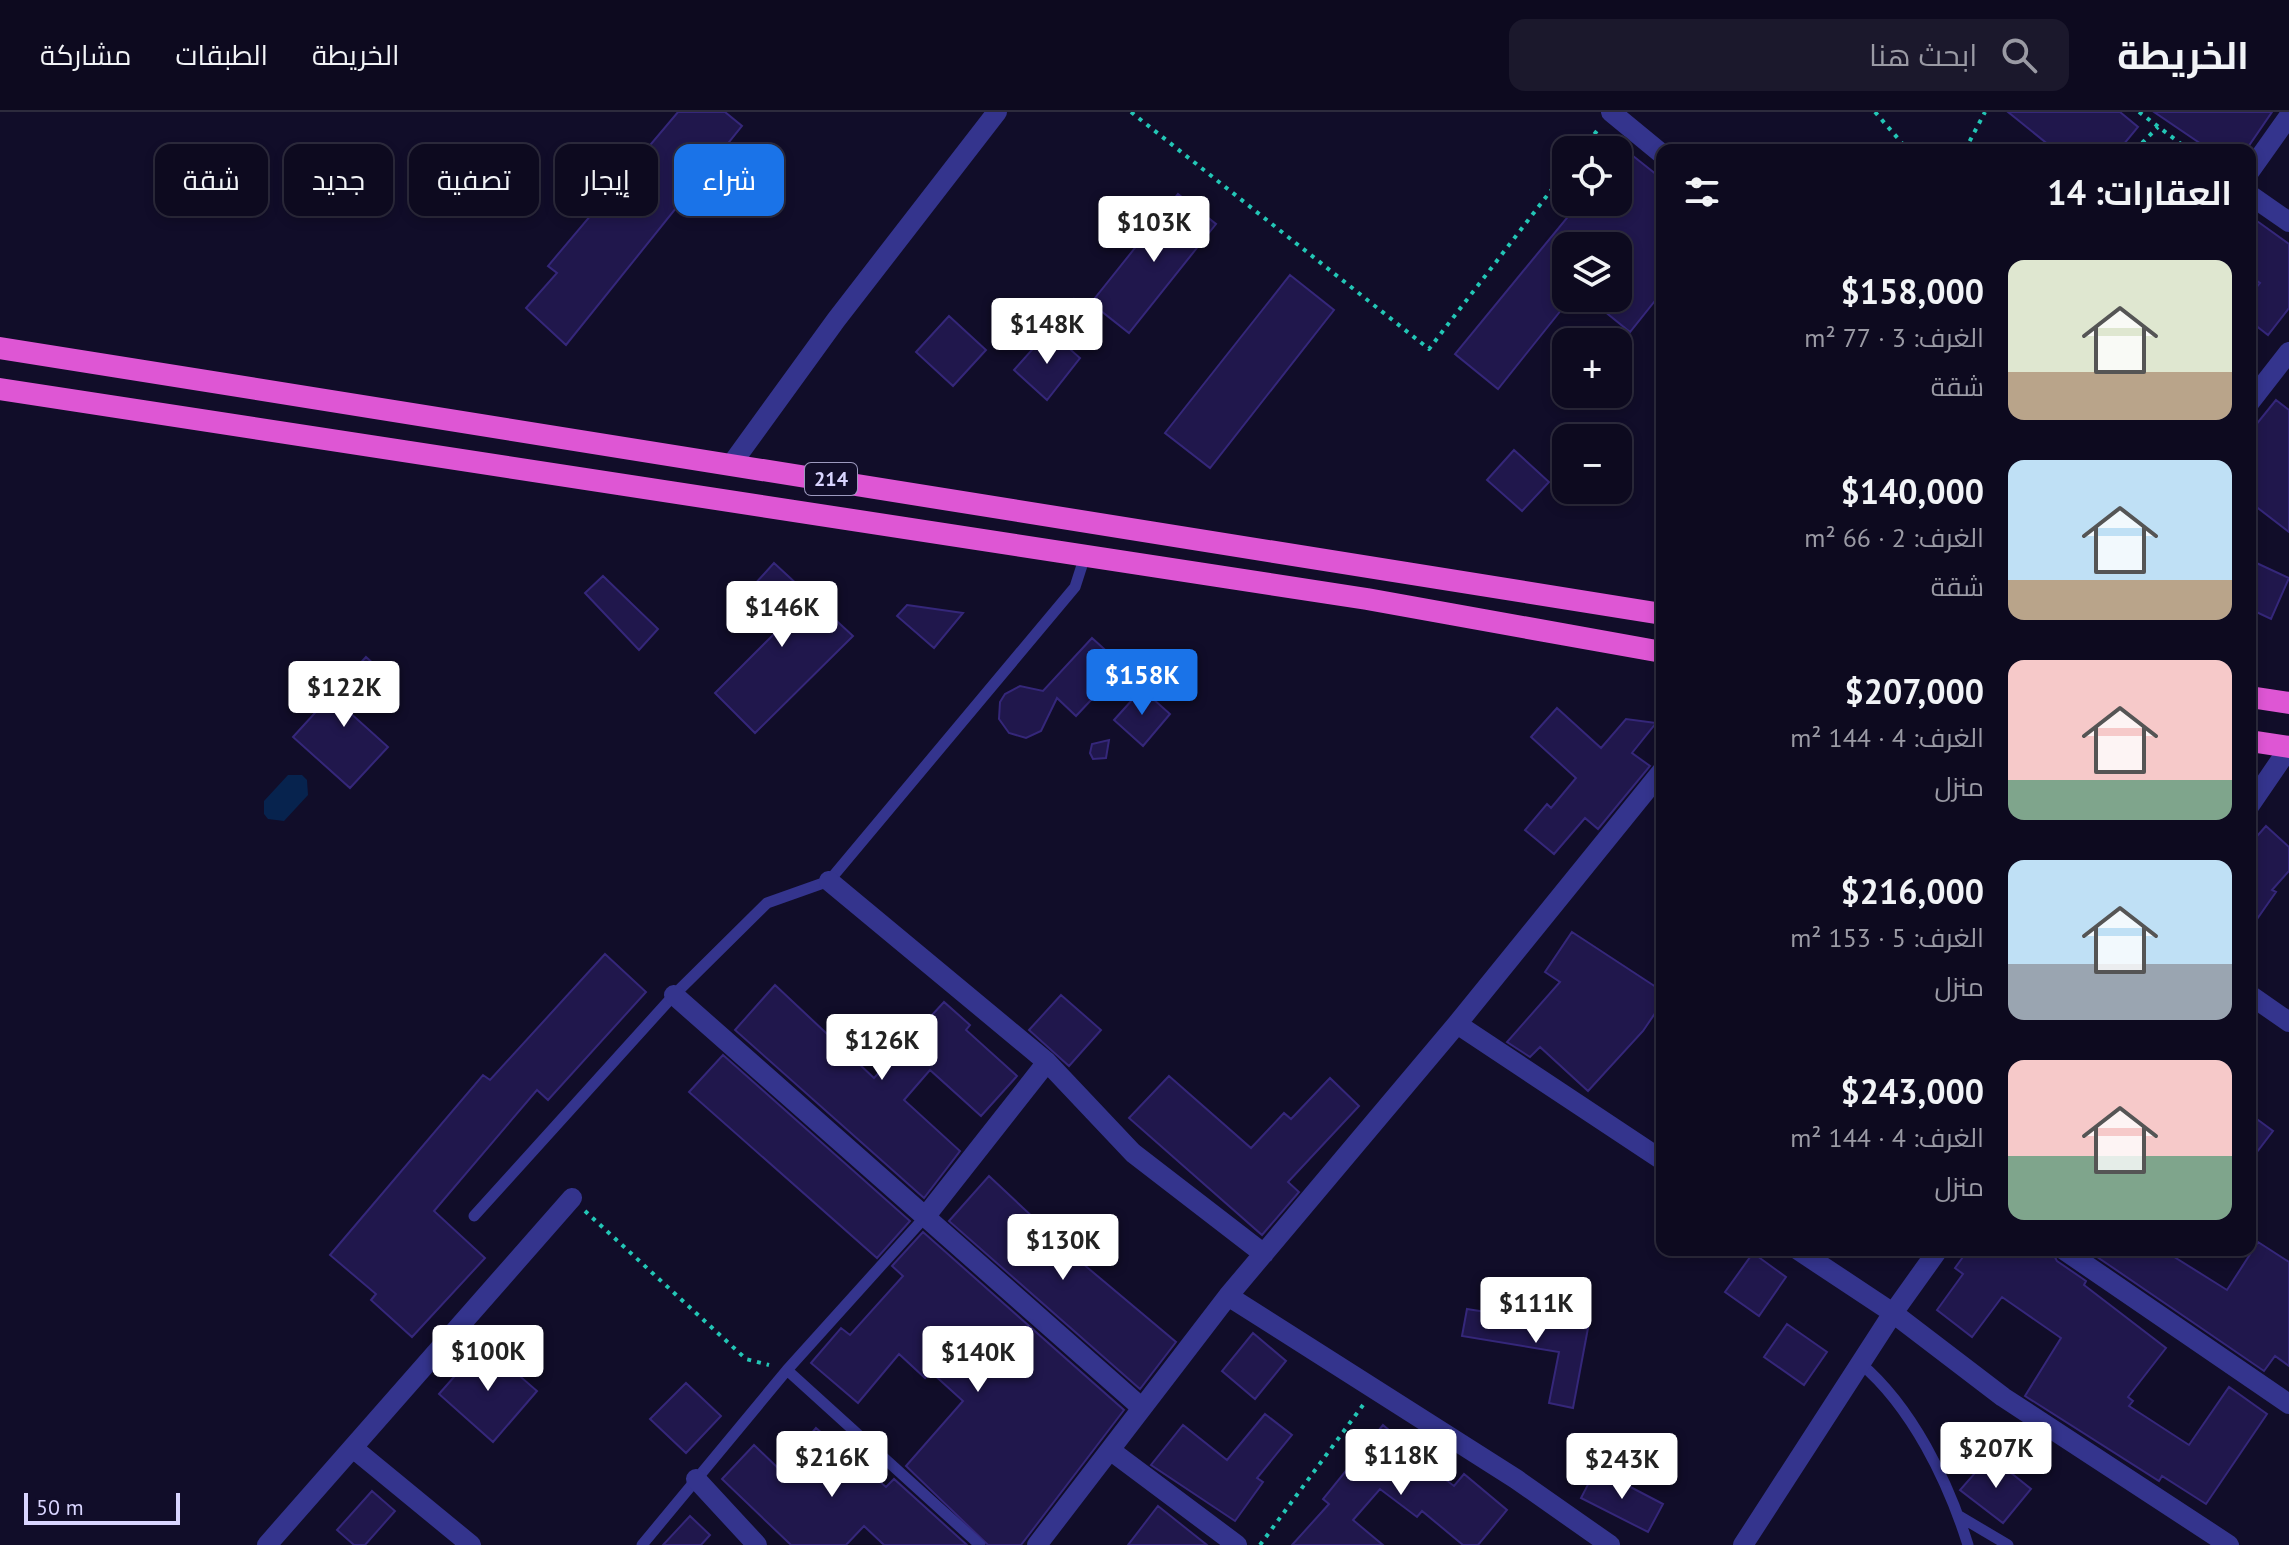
<!DOCTYPE html>
<html lang="ar">
<head>
<meta charset="utf-8">
<style>
  :root { --surface:#0d0a1f; --page:#1b182c; --text:#f1f3f6; --muted:#9a9aa4; --line:#2d2b3d; --accent:#1a73e8 }
  body { margin:0; font-family:"PT Sans",Cairo,sans-serif; background:var(--page); color:var(--text); direction:rtl; height:100vh; display:flex; flex-direction:column; font-size:30px; white-space:nowrap }
  * { box-sizing:border-box; margin:0 }
  p { font-size:26px; color:var(--muted) }
  .icon { flex:none; width:44px; height:44px; fill:none; stroke:currentColor; stroke-width:2; stroke-linecap:round; stroke-linejoin:round }
  .map { position:relative; flex:1; overflow:hidden; direction:ltr }
  .sheet { position:absolute; left:1656px; top:32px; width:600px; height:1112px; display:flex; flex-direction:column; background:var(--surface); border-radius:16px; box-shadow:0 4px 12px #0003,0 0 0 2px var(--line); direction:rtl }
  .sheet>* { flex:none }
  .banner { position:absolute; left:24px; top:32px; width:760px; height:72px; direction:rtl; display:flex; gap:16px }
  .tools { position:absolute; left:1552px; top:24px; display:grid; gap:16px }
  .tools a { display:grid; place-items:center; width:80px; height:80px; border-radius:16px; background:var(--surface); box-shadow:0 4px 12px #0003,0 0 0 2px var(--line); font-size:40px }
  .scale { position:absolute; left:24px; bottom:20px; width:156px; box-sizing:border-box; padding-left:8px; border:4px solid #d9d5ff; border-top:0; font-size:22px; line-height:28px; white-space:nowrap; color:#d9d5ff; -webkit-text-stroke:6px #110d29; paint-order:stroke }
  .price { position:absolute; translate:-50% -68px; padding:0 18px; border-radius:8px; background:#fff; color:#222; font-size:26px; line-height:52px; filter:drop-shadow(0 2px 4px #0008) }
  .price::after { content:''; position:absolute; left:50%; top:48px; width:24px; height:18px; margin-left:-12px; background:inherit; clip-path:polygon(0 0,100% 0,50% 100%) }
  .price.current { background:var(--accent); color:#fff }
  ul { padding:0; list-style:none }
  li { display:flex; align-items:center; gap:24px; height:200px; padding:0 24px }
  li span { display:grid; place-items:center; flex:none; width:224px; height:160px; border-radius:16px; color:#555 }
  li>.icon { margin-inline-start:auto }
  span .icon { width:96px; height:96px; fill:#fffc; stroke-width:1 }
  li b { font-size:34px }
  h2 { display:flex; justify-content:space-between; align-items:center; height:96px; padding:0 24px; font-size:34px }
  .chip { padding:0 28px; border-radius:16px; background:var(--surface); box-shadow:0 4px 12px #0003,0 0 0 2px var(--line); font-size:28px; line-height:72px }
  .chip.current { background:var(--accent); color:#fff }
  header { display:flex; align-items:center; gap:48px; box-sizing:border-box; height:112px; padding:0 40px; background:var(--surface); border-bottom:2px solid var(--line) }
  header strong { font-size:38px }
  nav { display:flex; gap:44px; margin-inline-start:auto; font-size:28px }
  .search { width:560px; height:72px; background:var(--page); display:flex; align-items:center; gap:20px; box-sizing:border-box; padding:0 28px; border-radius:16px; color:var(--muted); font-size:30px }
  .map>svg:first-child { display:block }
  .water { fill:#07234e }
  .building { fill:#20174c; stroke:#35277a; stroke-width:2 }
  .lines { fill:none; stroke-linecap:round; stroke-linejoin:round }
  .path { stroke:#23c6b6; stroke-width:4; stroke-dasharray:4 6; stroke-linecap:butt }
  .service { stroke:#34348d; stroke-width:11 }
  .minor { stroke:#34348d; stroke-width:20 }
  .tertiary { stroke:#34348d; stroke-width:20 }
  .trunk { stroke:#de56d4; stroke-width:22 }
  .labels { text-anchor:middle; dominant-baseline:central; stroke-width:8; stroke-linejoin:round; paint-order:stroke }
  .shield { fill:#110d29; stroke:#9d99bf; stroke-width:2 }
  .shield-label { font-size:20px; font-weight:bold; fill:#d9d5ff }
</style>
</head>
<body>
<header>
<strong>الخريطة</strong>
<div class="search"><svg class="icon" aria-label="search" viewBox="0 0 24 24"><circle cx="10" cy="10" r="6"/><path d="M15 15l6 6"/></svg>ابحث هنا</div>
<nav><a>الخريطة</a><a>الطبقات</a><a>مشاركة</a></nav>
</header>
<div class="map">
<svg width="2289" height="1433" viewBox="0 0 2289 1433">
  <rect width="100%" height="100%" fill="#110d29"/>
  <path class="water" d="M288 663H302L307 668 308 683 284 709 268 707 264 702V689Z"/>
  <path class="building" d="M678 0H725L742 14 566 233 526 196 557 161 548 154Z
    M2008 0H2120L2138 15 2119 38H2055Z
    M2154 0H2272L2246 38H2210Z
    M1618 32 1662 67V180L1630 220 1588 186H1618V134H1566V192L1498 277 1455 242 1580 90H1618Z
    M1178 82 1216 112 1129 221 1091 191Z
    M2250 104 2289 132V196L2268 223 2250 209V183L2260 171 2250 164Z
    M1290 163 1334 198 1210 356 1165 321Z
    M1074 187 1088 200 1072 218 1058 205Z
    M949 204 986 238 953 274 916 240Z
    M1054 223 1080 246 1047 288 1014 258 1038 231 1043 235Z
    M2276 288 2289 298V420L2250 390V320Z
    M1514 338 1549 370 1522 399 1487 368Z
    M2250 448 2289 466 2271 507 2250 497Z
    M774 451 853 524 755 621 715 581 779 517 743 485Z
    M603 464 658 517 639 538 585 481Z
    M907 493 963 501 934 536 897 504Z
    M1092 526 1123 554 1076 604 1057 586 1041 619 1026 626 1009 621 999 607 1000 590 1005 582 1020 574 1043 579Z
    M366 545 384 561 348 599 388 635 350 676 293 625Z
    M1142 577 1170 602 1143 634 1114 608Z
    M1557 596 1601 636 1626 607 1656 611 1632 641 1650 654 1598 717 1585 706 1554 742 1525 718 1547 692 1551 696 1576 666 1531 625Z
    M1109 628 1106 646 1093 647 1090 641 1092 632Z
    M2266 714 2289 735V759L2272 778 2276 780 2250 817V732Z
    M1572 820 1662 879V891L1643 919 1588 979 1540 935 1530 945 1507 930 1560 870 1545 860Z
    M605 842 646 880 548 988 537 978 434 1099 485 1146 412 1225 371 1188 376 1182 330 1143 483 963 490 968Z
    M775 873 874 966 944 890 970 913 966 918 1017 964 981 1004 930 958 904 988 960 1039 924 1086 735 918Z
    M1061 883 1101 918 1069 954 1029 918Z
    M723 943 910 1109 877 1146 689 980Z
    M1169 964 1251 1036 1284 1001 1291 1007 1330 966 1359 994 1288 1070 1299 1080 1262 1123 1129 1006Z
    M2250 1002 2273 1019 2250 1049Z
    M989 1064 1082 1151 1176 1230 1140 1277 949 1109Z
    M923 1120 1124 1298 1021 1433H988L906 1354 963 1289 931 1260 925 1266 899 1242 858 1291 811 1251 841 1216 850 1223 903 1164 892 1154Z
    M2258 1130 2289 1150V1254L2275 1244 2264 1259 2087 1138H2163L2227 1178Z
    M1968 1138H2051L2057 1149 2086 1169 2084 1173 2166 1236 2128 1285 2133 1289 2129 1294 2189 1333 2229 1275 2267 1302 2206 1392 2162 1364 2159 1369 2025 1284 2061 1226 2002 1185 1972 1225 1937 1198 1963 1162 1955 1156Z
    M1753 1141 1786 1165 1759 1204 1725 1180Z
    M1467 1197 1588 1216 1573 1296 1549 1291 1559 1240 1462 1224Z
    M1787 1212 1827 1240 1804 1273 1764 1245Z
    M1253 1221 1286 1249 1255 1287 1222 1259Z
    M483 1232 537 1279 493 1330 439 1282Z
    M686 1271 721 1304 686 1341 650 1307Z
    M1265 1302 1292 1323 1257 1366 1263 1370 1235 1409 1151 1353 1183 1313 1227 1348Z
    M1383 1313 1411 1337 1409 1340 1454 1374 1464 1362 1507 1398 1478 1433H1463L1422 1399 1417 1405 1380 1377 1353 1408 1383 1433H1292L1329 1392 1323 1387Z
    M816 1316 886 1375 894 1367 967 1433H884L864 1414 846 1433H791L722 1367 754 1333 780 1358Z
    M1990 1344 2031 1377 2003 1411 1960 1378Z
    M1596 1357 1663 1392 1648 1420 1581 1386Z
    M372 1379 395 1399 365 1433H354L337 1418Z
    M1158 1394 1207 1433H1128Z
    M690 1404 710 1423 701 1433H663Z"/>
  <g class="lines">
    <path class="path" d="M1131 0 1429 237 1566 59
      M1875 0 1908 38
      M2139 0 2189 38
      M1582 38 1600 15
      M1965 38 1985 0
      M2135 38 2158 15
      M585 1099 746 1247 769 1253
      M1260 1433 1363 1293"/>
    <path class="service" d="M474 1104 674 883 767 791 829 769 1075 475 1085 444
      M1860 1251C1912 1295 1948 1369 1968 1433
      M787 1258 980 1433
      M1959 1404 2008 1433
      M642 1433 787 1258 925 1105"/>
    <path class="minor" d="M2250 59 2289 4
      M2250 83 2289 110
      M2250 290 2289 240
      M733 350 836 208 997 0
      M2250 693 2289 636
      M829 769 1047 950 1133 1041 1264 1142
      M674 883 1142 1296
      M2250 883 2289 910
      M1457 912 1662 1048
      M925 1105 1047 950
      M1798 1138 1893 1201 2003 1285 2229 1433
      M2064 1138 2289 1292
      M1228 1184 1516 1367 1610 1433
      M353 1336 471 1433
      M1110 1338 1237 1433
      M696 1367 757 1433
      M267 1433 572 1086
      M1037 1433 1228 1184 1457 912 1662 659
      M1743 1433 1893 1201 1938 1138"/>
    <path class="tertiary" d="M1611 0 1662 42"/>
    <path class="trunk" d="M0 236 1662 502
      M0 277 1367 487 1662 540
      M2250 585 2289 591
      M2250 629 2289 635"/>
  </g>
  <g class="labels">
    <rect class="shield" x="805" y="351" width="52" height="32" rx="6"/>
    <g class="shield-label">
      <text x="831" y="367">214</text>
    </g>
  </g>
</svg>
<div class="tools">
<a><svg class="icon" aria-label="locate" viewBox="0 0 24 24"><circle cx="12" cy="12" r="6"/><path d="M12 2v4M12 18v4M2 12h4M18 12h4"/></svg></a>
<a><svg class="icon" aria-label="layers" viewBox="0 0 24 24"><path d="M12 4l9 5-9 5-9-5zM3 14l9 5 9-5"/></svg></a>
<a>+</a>
<a>−</a>
</div>
<div class="scale">50 m</div>
<b class="price" style="left:1154px;top:152px">$103K</b>
<b class="price" style="left:1047px;top:254px">$148K</b>
<b class="price" style="left:782px;top:537px">$146K</b>
<b class="price current" style="left:1142px;top:605px">$158K</b>
<b class="price" style="left:344px;top:617px">$122K</b>
<b class="price" style="left:882px;top:970px">$126K</b>
<b class="price" style="left:1063px;top:1170px">$130K</b>
<b class="price" style="left:1536px;top:1233px">$111K</b>
<b class="price" style="left:488px;top:1281px">$100K</b>
<b class="price" style="left:978px;top:1282px">$140K</b>
<b class="price" style="left:1996px;top:1378px">$207K</b>
<b class="price" style="left:1401px;top:1385px">$118K</b>
<b class="price" style="left:832px;top:1387px">$216K</b>
<b class="price" style="left:1622px;top:1389px">$243K</b>
<div class="banner">
<a class="chip current">شراء</a>
<a class="chip">إيجار</a>
<a class="chip">تصفية</a>
<a class="chip">جديد</a>
<a class="chip">شقة</a>
</div>
<section class="sheet">
<h2>العقارات: 14<svg class="icon" aria-label="filters" viewBox="0 0 24 24"><path d="M4 7h16M4 17h16"/><circle cx="9" cy="7" r="2"/><circle cx="15" cy="17" r="2"/></svg></h2>
<ul>
<li><span style="background:linear-gradient(#dfe7d0 70%,#b9a48a 0)"><svg class="icon" aria-label="home" viewBox="0 0 24 24"><path d="M3 11l9-7 9 7M6 9v11h12V9"/></svg></span><div><b>$158,000</b><p>الغرف: 3 · 77 m²</p><p>شقة</p></div></li>
<li><span style="background:linear-gradient(#bfe0f5 75%,#b9a48a 0)"><svg class="icon" aria-label="home" viewBox="0 0 24 24"><path d="M3 11l9-7 9 7M6 9v11h12V9"/></svg></span><div><b>$140,000</b><p>الغرف: 2 · 66 m²</p><p>شقة</p></div></li>
<li><span style="background:linear-gradient(#f6c9c9 75%,#7fa58c 0)"><svg class="icon" aria-label="home" viewBox="0 0 24 24"><path d="M3 11l9-7 9 7M6 9v11h12V9"/></svg></span><div><b>$207,000</b><p>الغرف: 4 · 144 m²</p><p>منزل</p></div></li>
<li><span style="background:linear-gradient(#bfe0f5 65%,#9aa5b1 0)"><svg class="icon" aria-label="home" viewBox="0 0 24 24"><path d="M3 11l9-7 9 7M6 9v11h12V9"/></svg></span><div><b>$216,000</b><p>الغرف: 5 · 153 m²</p><p>منزل</p></div></li>
<li><span style="background:linear-gradient(#f6c9c9 60%,#7fa58c 0)"><svg class="icon" aria-label="home" viewBox="0 0 24 24"><path d="M3 11l9-7 9 7M6 9v11h12V9"/></svg></span><div><b>$243,000</b><p>الغرف: 4 · 144 m²</p><p>منزل</p></div></li>
</ul>
</section>
</div>
</body>
</html>
